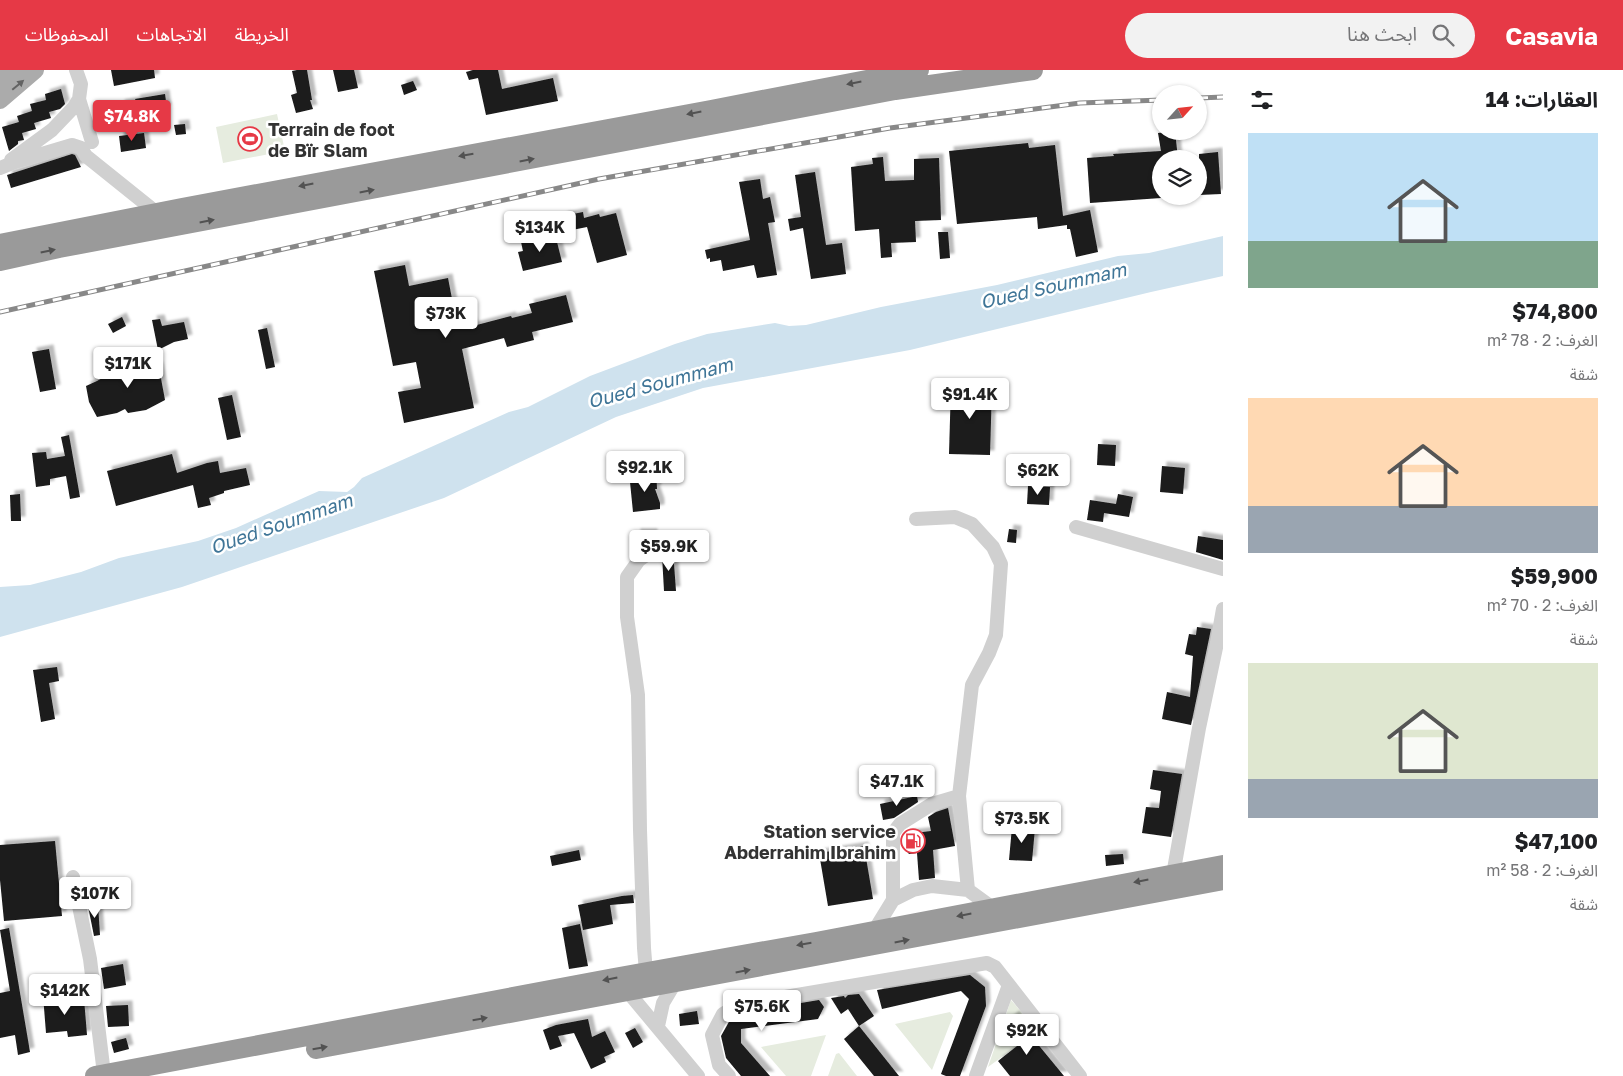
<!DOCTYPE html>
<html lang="ar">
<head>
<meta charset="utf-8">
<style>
  :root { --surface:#fff; --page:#f2f2f2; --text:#202124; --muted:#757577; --accent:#e63946 }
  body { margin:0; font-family:"Golos Text","Noto Sans Arabic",sans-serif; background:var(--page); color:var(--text); direction:rtl; height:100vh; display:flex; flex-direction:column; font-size:19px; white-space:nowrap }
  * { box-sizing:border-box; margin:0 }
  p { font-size:16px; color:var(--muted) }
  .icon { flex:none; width:28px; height:28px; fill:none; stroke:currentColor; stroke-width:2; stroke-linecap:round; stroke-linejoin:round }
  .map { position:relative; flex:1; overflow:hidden; direction:ltr }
  .panel { display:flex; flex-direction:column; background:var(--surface); width:400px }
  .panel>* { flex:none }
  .needle { width:32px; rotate:63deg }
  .fabs { position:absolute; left:1152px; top:15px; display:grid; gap:10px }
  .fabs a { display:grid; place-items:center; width:55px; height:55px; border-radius:50%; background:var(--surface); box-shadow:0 1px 4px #0004; font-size:25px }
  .price { position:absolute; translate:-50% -42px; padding:0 11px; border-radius:5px; background:#fff; color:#222; font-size:16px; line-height:32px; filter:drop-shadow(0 1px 2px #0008) }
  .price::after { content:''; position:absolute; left:50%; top:30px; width:15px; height:11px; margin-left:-8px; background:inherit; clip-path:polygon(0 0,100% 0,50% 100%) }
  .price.active { background:var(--accent); color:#fff }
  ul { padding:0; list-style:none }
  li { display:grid; align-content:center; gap:10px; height:265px; padding:0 25px }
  li span { display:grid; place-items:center; height:155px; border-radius:0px; color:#555 }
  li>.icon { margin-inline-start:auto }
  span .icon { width:90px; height:90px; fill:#fffc; stroke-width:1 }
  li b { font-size:21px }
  h2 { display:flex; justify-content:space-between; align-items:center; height:60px; padding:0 25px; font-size:21px }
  header { display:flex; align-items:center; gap:30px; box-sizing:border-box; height:70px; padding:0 25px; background:var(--accent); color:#fff }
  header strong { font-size:24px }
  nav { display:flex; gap:28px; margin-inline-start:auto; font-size:18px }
  .search { width:350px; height:45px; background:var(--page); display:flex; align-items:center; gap:12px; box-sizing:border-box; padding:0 18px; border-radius:28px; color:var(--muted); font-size:19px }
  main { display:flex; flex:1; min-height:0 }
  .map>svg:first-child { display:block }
  .green { fill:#e6ecdf }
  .water { fill:#cfe2ee }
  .building { fill:#1a1a1a; filter:url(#shadow) }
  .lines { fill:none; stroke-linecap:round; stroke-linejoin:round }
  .minor { stroke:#d0d0d0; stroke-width:14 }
  .major { stroke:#ababab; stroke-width:18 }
  .highway { stroke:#9a9a9a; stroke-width:20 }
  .rail-casing { stroke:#888; stroke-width:5 }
  .rail { stroke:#fff; stroke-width:3; stroke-dasharray:9; stroke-linecap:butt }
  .oneway { fill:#525252 }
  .oneway2 { fill:#636363 }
  .labels { text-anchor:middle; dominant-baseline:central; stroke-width:5; stroke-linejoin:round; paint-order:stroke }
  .poi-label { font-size:18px; font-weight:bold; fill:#333; stroke:#fff; text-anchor:start }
  .water-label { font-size:19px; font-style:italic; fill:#3f7597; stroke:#fff }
</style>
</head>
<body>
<header>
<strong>Casavia</strong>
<div class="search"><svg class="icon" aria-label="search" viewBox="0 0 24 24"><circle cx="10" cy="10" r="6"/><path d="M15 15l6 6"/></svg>ابحث هنا</div>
<nav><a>الخريطة</a><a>الاتجاهات</a><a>المحفوظات</a></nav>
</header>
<main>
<section class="panel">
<h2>العقارات: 14<svg class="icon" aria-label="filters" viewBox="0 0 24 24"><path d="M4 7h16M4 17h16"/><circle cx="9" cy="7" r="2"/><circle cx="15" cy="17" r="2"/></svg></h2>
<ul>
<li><span style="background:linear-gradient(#bfe0f5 70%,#7fa58c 0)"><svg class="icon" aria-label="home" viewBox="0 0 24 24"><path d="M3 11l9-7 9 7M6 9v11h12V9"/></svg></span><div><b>$74,800</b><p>الغرف: 2 · 78 m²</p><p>شقة</p></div></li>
<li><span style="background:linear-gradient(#ffd9b3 70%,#9aa5b1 0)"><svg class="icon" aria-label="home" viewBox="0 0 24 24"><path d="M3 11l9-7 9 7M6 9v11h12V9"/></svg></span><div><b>$59,900</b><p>الغرف: 2 · 70 m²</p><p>شقة</p></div></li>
<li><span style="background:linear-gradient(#dfe7d0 75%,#9aa5b1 0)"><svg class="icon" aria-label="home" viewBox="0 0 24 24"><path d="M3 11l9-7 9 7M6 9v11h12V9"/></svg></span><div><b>$47,100</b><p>الغرف: 2 · 58 m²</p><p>شقة</p></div></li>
</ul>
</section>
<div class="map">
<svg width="1223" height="1006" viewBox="0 0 1223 1006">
  <defs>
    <filter id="shadow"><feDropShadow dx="4.5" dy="-4.5" stdDeviation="1" flood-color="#0004"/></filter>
  </defs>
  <rect width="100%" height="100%" fill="#fff"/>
  <path class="green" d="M277 44 285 81 223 93 216 57Z
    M1011 930 1038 961 988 997Z
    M950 942 953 946 932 1000 895 954Z
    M826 965 811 1006H786L761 977Z
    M839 983 857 1006H858H828L836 984Z"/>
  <path class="water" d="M1223 166V206L1151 222 910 280 703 318 616 347 444 428 182 517 0 567V517L30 515 81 502 119 488 198 471 236 458 319 421 347 422 354 417 362 408 509 342 528 337 590 306 675 274 707 264 775 253 789 256 806 255 881 237 997 215 1118 186 1149 183Z"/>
  <path class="building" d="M111 0H154L155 8 114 16Z
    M297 0H307L312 30H310L313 39 296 43 291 25 297 23 292 1Z
    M333 0H354L358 18 338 22Z
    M473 0H498L502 19 553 8 558 31 486 45 478 8 469 10 466 2Z
    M413 11 417 20 404 25 401 15Z
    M61 19 65 34 60 39 49 42 51 48 34 53 36 59 22 63 24 70 18 71V74L9 81 2 57 19 52 17 46 32 41 30 34 46 30 45 24Z
    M165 24 167 39 137 43V41L122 44 120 34 136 31 135 29Z
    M185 54 186 64 176 65 174 55Z
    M1175 61 1178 89H1161V128L1090 133 1087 88 1114 86 1113 84 1161 81 1158 63Z
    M144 63 146 78 121 82 119 66Z
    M1028 73 1029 78 1055 75 1063 146 1090 140 1098 182 1076 187 1070 159H1067V155L1038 159 1037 147 957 154 949 81Z
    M1218 82 1221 124 1199 125V84Z
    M72 84 75 85 81 97 11 118 7 105Z
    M883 87 885 111 914 110V89L939 88 941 150 915 151 916 172 891 173 892 187 881 188 879 159 855 161 851 97 873 94 872 88Z
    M815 102 826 175 842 173 846 204 811 209 803 158 790 161 788 149 801 147 795 105Z
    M760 109 763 129 770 127 775 152 768 153 777 205 757 208 754 195 723 201 721 190 710 192V188L707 189 705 180 750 170 739 112Z
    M583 142 584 148 599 144 600 147 616 143 627 185 597 193 587 157 567 161 563 146Z
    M938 162H948L950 188 940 189Z
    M555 164 562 192 523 201 518 182 523 181 521 172Z
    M405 195 409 216 448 208 457 255 472 251 473 256 511 246 512 248 532 243 529 234 566 225 573 252 532 262 534 270 507 277 504 268 462 279 474 338 404 353 398 322 421 318 416 292 393 296 374 201Z
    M122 247 126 256 113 263 108 254Z
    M160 249 162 256 184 252 188 269 174 272 158 280 152 250Z
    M267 258 275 297 266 299 258 260Z
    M49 279 56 319 40 322 32 282Z
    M153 287 159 298 165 330 146 340 128 343 125 339 117 343 97 347 89 332 86 316 97 311 133 291Z
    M951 315 992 316 990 385 949 384Z
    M232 325 241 367 227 370 218 328Z
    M69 365 80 427 70 429 66 406 50 409V415L36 417 32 383 46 382 47 389 65 386 61 367Z
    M1098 374 1116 375 1115 396 1097 395Z
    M172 384 177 403 207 393 218 391 220 403 246 398 250 415 224 421V423L209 428 211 435 198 438 193 415 116 436 107 401Z
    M1162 396 1185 398 1183 424 1160 422Z
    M656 399 657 419H655L660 433V439L633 442 630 412 645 410 644 400Z
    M1028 416 1050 417 1049 435 1027 434Z
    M20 424 21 451H11L10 425Z
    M1118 424 1133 427 1129 447 1104 443 1103 452 1087 450 1090 430 1116 434Z
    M1009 459 1017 460 1016 473 1007 472Z
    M636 463H653V470L650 472H636Z
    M1198 466 1223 470V490L1196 482Z
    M667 481H673L676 521H664L662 485Z
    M1197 557 1211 559 1191 655 1162 649 1167 622 1190 627 1193 586 1185 584 1189 564 1196 565Z
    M57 597 59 611 49 613 55 649 41 652 33 600Z
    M1153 700 1182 704 1171 767 1142 763 1146 737 1159 738 1161 721 1150 719Z
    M917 726 918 732 894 748 883 750 880 734Z
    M948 738 955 776 933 780 935 808 919 810 917 783 909 784 904 778 903 770 907 764 931 761 928 747 936 742Z
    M1012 757 1035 758 1032 791 1009 790Z
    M55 771 62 846 4 851 0 810V775Z
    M864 776 873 829 828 836 819 783Z
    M579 780 581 790 552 796 550 786Z
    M1123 784 1124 794 1106 796 1105 785Z
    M633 825 634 833 610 835 613 854 583 860 578 835 622 826Z
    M98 835 100 865 94 866 88 836Z
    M580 854 588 896 569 899 562 858Z
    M9 858 30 982 18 985 15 965 0 968V923L10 921 0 860Z
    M123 894 126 915 104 919 101 898Z
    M970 905 985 917 986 936 960 1006H946L941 1004 969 929 961 921 882 939 877 920Z
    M61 923 62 932 84 929 87 965 68 967 67 961 46 963 43 925Z
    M859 924 874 946 859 956 848 939 841 944 831 928 844 926 845 928 848 925Z
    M819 930 824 937 818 949 741 959V973L770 1006H741L726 988 721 966 730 950 741 943Z
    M128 935 129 956 108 957 106 936Z
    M697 941 699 954 680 956 679 944Z
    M1015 945 1031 966 1064 1006H1010L998 991 1021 973 1006 952Z
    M588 949 592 967 605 961 615 982 604 987 606 992 591 999 574 963 558 966 562 976 550 980 543 960 556 955Z
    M859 956 899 1006H874L844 969Z
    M635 958 643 972 633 978 625 963Z
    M126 968 129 979 114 983 111 972Z"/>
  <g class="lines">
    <path class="minor" d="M79 29 92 72
      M11 90 52 60 74 37 79 29 81 14 76 0
      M0 98 15 92 72 75 81 78 86 86 157 143
      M916 449 955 447 972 454 993 477 1001 494 996 565 989 583 972 615 959 726 968 820
      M1076 457 1223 499
      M1173 805 1199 658 1217 573 1223 539
      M73 807 90 889 104 1004
      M893 830V763L900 754 932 734 959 726
      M874 861 893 830 913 820 932 816 968 820 994 839
      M646 902 644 878 640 760 638 625 627 547V507L639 490 661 475
      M628 922 698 1006
      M658 956 663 933 675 913
      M729 1006 719 995 712 965 723 944 738 935 987 893 995 897 1080 1006
      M976 1006 1009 915"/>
    <path class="major" d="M0 12 14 0
      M0 30 35 0"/>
    <path class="highway" d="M0 174 182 138 711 40 919 0
      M0 191 59 178 895 20 1033 0
      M316 979 1223 810
      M95 1006 614 908 816 872 1223 795"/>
    <g class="rail-casing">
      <path id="rail" d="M1199 28 1223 27
        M0 242 599 109 890 58 1080 33 1161 30"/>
    </g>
    <use href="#rail" class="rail"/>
  </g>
  <defs><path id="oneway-solid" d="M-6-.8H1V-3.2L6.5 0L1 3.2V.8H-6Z" transform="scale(1.25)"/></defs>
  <g class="oneway">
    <use href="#oneway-solid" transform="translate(854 13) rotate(169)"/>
    <use href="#oneway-solid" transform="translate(694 43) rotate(169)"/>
    <use href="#oneway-solid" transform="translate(466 85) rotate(170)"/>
    <use href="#oneway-solid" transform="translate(527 90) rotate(-11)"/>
    <use href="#oneway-solid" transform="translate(306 115) rotate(169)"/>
    <use href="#oneway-solid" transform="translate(367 121) rotate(-11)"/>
    <use href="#oneway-solid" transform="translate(207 151) rotate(-11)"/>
    <use href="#oneway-solid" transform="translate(48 181) rotate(-12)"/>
    <use href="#oneway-solid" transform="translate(1141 811) rotate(169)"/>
    <use href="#oneway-solid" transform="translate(964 845) rotate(169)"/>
    <use href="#oneway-solid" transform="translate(902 871) rotate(-11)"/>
    <use href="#oneway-solid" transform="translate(804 874) rotate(170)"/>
    <use href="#oneway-solid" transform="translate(743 901) rotate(-11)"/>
    <use href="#oneway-solid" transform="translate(610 909) rotate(169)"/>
    <use href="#oneway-solid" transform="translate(480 949) rotate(-10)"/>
    <use href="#oneway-solid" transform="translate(320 978) rotate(-10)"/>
  </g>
  <use class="oneway2" href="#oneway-solid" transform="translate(18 15) rotate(-40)"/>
  <defs>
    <g id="stadium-ring" transform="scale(1.25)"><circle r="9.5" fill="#fff" stroke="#e63946" stroke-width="1.5"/><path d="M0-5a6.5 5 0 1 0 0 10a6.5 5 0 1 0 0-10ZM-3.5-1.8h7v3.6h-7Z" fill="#e63946"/></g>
    <g id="fuel-ring" transform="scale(1.25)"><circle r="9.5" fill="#fff" stroke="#e63946" stroke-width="1.5"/><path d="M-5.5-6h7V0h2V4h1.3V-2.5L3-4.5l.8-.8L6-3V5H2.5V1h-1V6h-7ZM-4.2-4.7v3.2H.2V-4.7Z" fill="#e63946"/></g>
  </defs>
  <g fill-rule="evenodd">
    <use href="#stadium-ring" x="250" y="69"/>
    <use href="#fuel-ring" x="913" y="771"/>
  </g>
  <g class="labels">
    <g class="poi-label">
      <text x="268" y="59">Terrain de foot<tspan x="268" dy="21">de Bïr Slam</tspan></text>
      <text x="896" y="761" text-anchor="end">Station service<tspan x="896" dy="21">Abderrahim Ibrahim</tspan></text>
    </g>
    <g class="water-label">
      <text transform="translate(1053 215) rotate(-13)">Oued Soummam</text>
      <text transform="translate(660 312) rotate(-15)">Oued Soummam</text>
      <text transform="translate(281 453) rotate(-19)">Oued Soummam</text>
    </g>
  </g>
</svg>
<div class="fabs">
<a><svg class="needle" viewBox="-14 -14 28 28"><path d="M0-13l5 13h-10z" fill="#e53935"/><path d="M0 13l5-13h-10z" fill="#757577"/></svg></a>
<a><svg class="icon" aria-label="layers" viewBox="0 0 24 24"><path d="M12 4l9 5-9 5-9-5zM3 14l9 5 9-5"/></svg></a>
</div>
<b class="price active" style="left:132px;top:72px">$74.8K</b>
<b class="price" style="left:540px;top:183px">$134K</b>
<b class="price" style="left:446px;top:269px">$73K</b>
<b class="price" style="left:128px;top:319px">$171K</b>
<b class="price" style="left:970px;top:350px">$91.4K</b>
<b class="price" style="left:645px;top:423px">$92.1K</b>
<b class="price" style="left:1038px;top:426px">$62K</b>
<b class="price" style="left:669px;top:502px">$59.9K</b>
<b class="price" style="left:897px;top:737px">$47.1K</b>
<b class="price" style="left:1022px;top:774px">$73.5K</b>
<b class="price" style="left:95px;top:849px">$107K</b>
<b class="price" style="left:65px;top:946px">$142K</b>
<b class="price" style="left:762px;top:962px">$75.6K</b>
<b class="price" style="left:1027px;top:986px">$92K</b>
</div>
</main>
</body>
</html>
